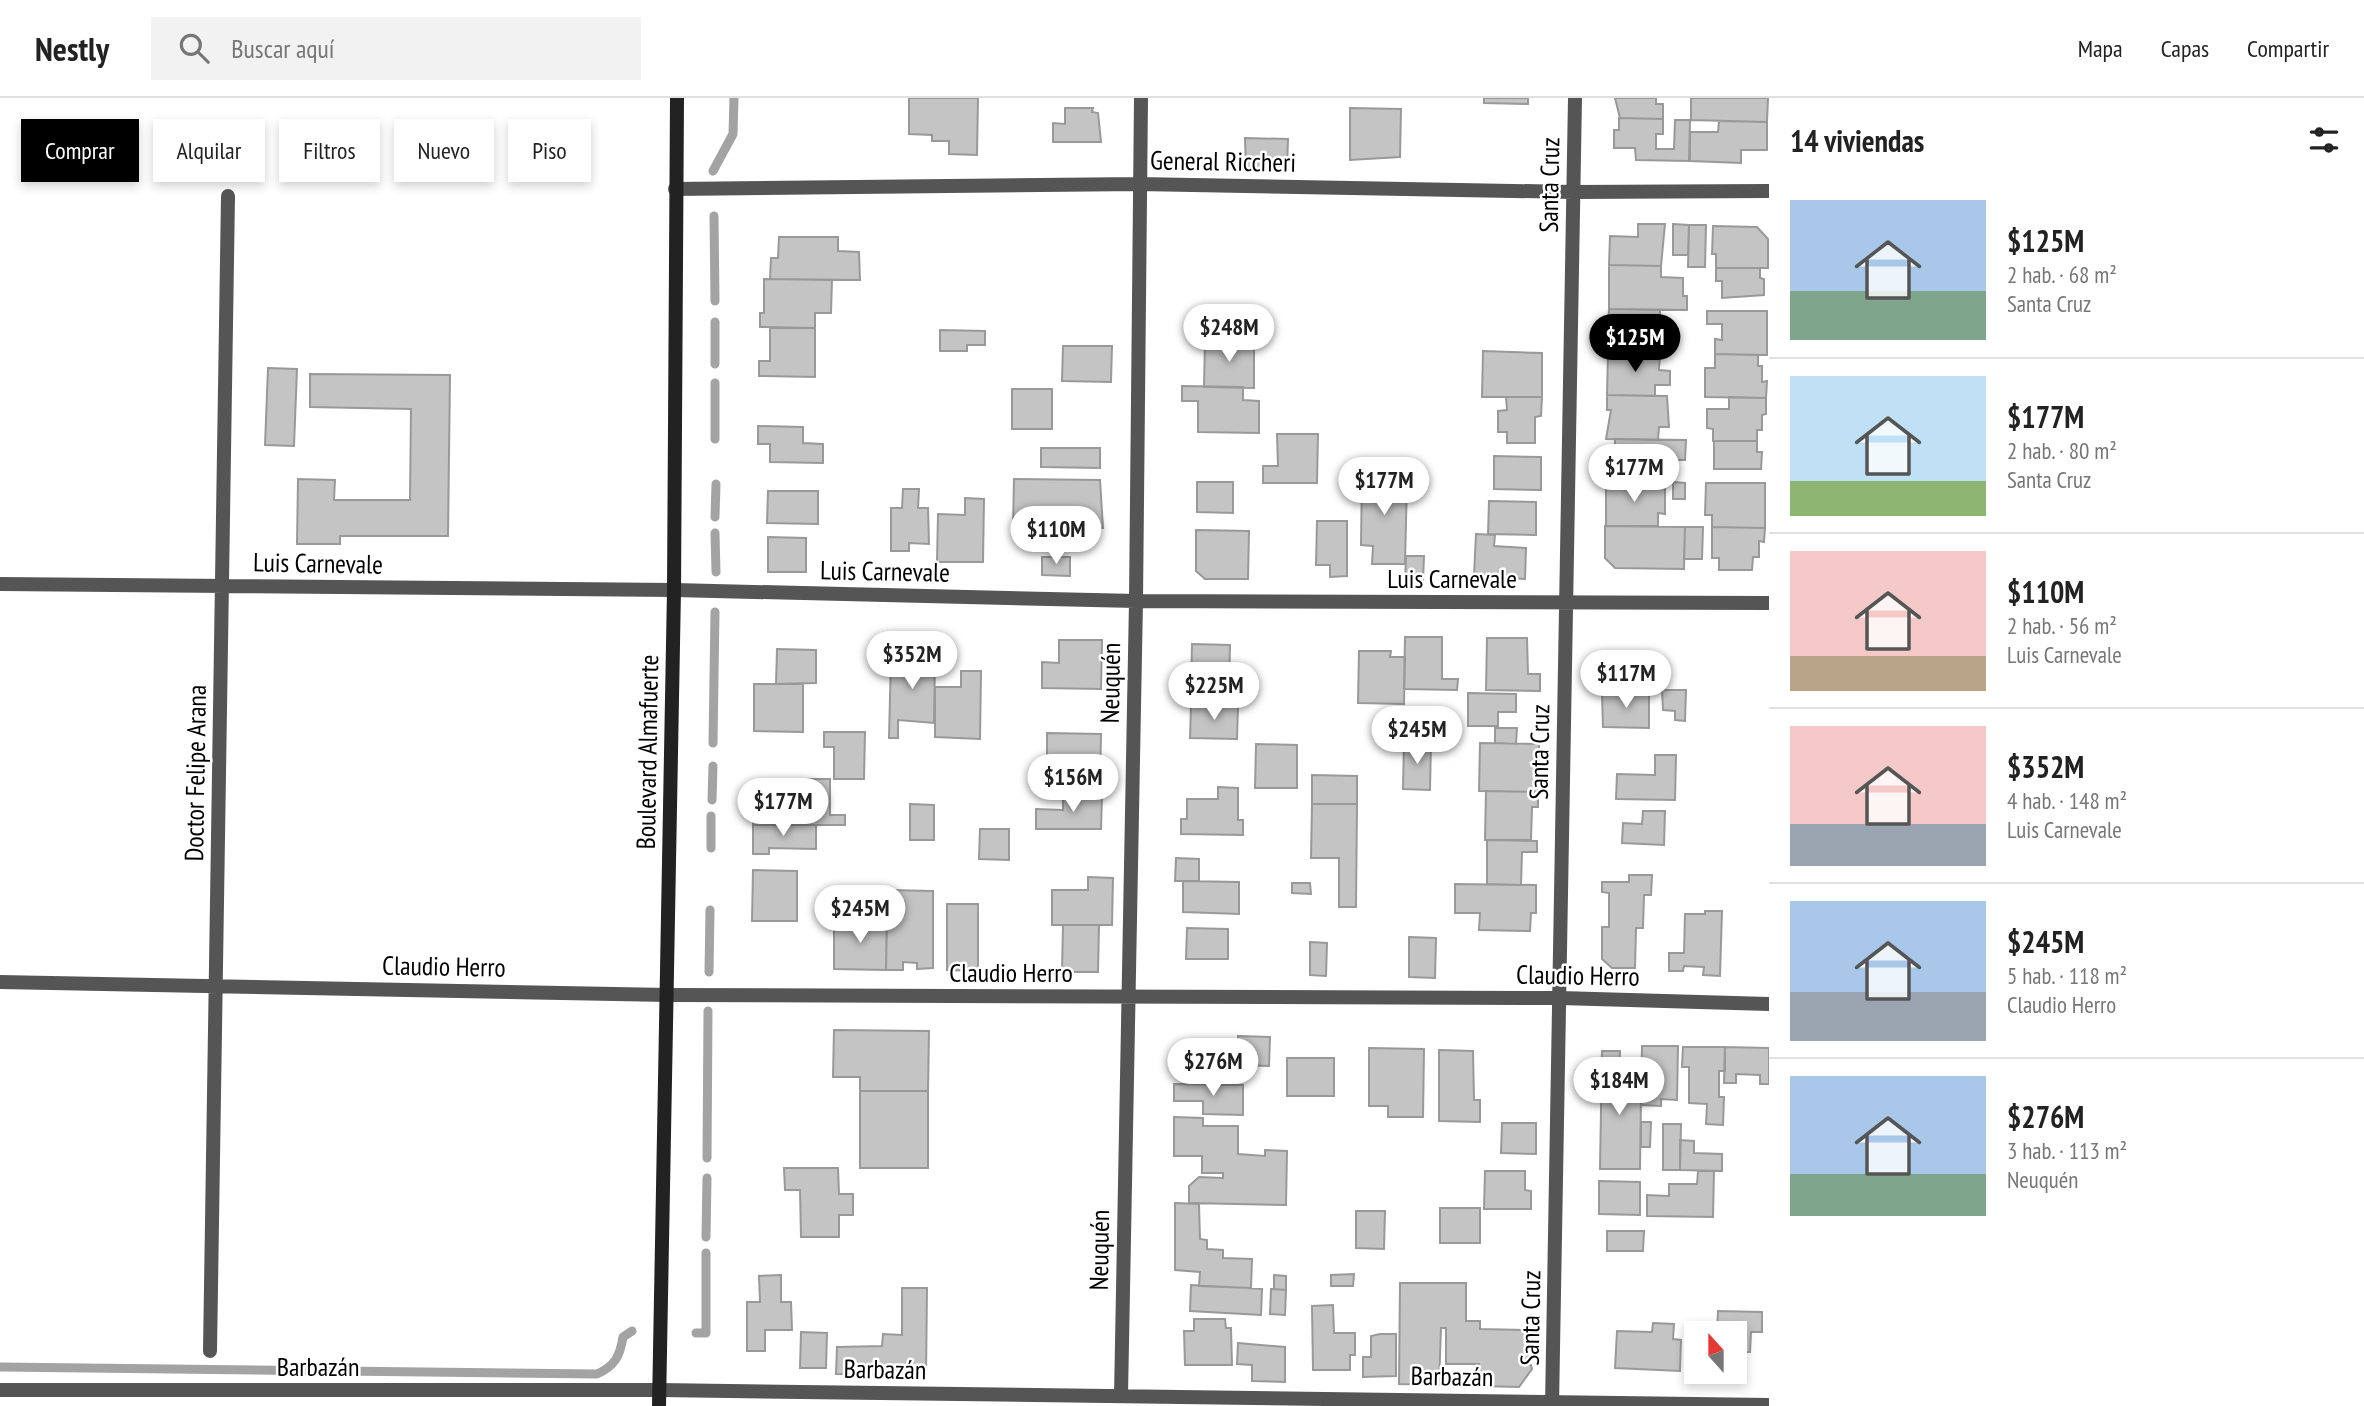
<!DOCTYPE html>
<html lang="es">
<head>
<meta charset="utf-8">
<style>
  :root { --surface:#fff; --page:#f2f2f2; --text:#222; --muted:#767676; --line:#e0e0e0; --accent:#000 }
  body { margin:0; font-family:"PT Sans Narrow",sans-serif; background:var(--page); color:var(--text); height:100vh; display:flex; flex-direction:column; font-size:26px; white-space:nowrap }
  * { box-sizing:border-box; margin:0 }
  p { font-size:23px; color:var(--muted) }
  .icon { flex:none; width:38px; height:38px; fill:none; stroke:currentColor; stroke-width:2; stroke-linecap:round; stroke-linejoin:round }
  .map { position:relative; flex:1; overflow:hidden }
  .panel { display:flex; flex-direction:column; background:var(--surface); width:595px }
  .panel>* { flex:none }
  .guide { position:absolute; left:21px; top:21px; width:665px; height:63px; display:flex; gap:14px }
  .needle { width:46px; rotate:339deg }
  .fabs { position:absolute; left:1684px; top:1223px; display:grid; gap:14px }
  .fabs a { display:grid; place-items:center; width:63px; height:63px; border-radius:0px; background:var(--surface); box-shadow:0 4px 10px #0003; font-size:35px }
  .price { position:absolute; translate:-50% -60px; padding:0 16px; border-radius:24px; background:#fff; color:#222; font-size:23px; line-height:46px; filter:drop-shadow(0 2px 4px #0008) }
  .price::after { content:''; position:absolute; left:50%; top:42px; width:21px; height:16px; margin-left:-10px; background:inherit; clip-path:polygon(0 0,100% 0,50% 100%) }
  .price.active { background:var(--accent); color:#fff }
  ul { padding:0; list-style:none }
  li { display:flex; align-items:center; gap:21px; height:175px; padding:0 21px }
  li+li { border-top:2px solid var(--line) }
  li span { display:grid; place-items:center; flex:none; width:196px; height:140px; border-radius:0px; color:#555 }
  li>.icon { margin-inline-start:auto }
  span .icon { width:84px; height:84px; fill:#fffc; stroke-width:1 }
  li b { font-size:30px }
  h2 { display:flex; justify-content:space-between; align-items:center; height:84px; padding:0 21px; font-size:30px }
  .chip { padding:0 24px; border-radius:0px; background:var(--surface); box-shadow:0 4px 10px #0003; font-size:24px; line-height:63px }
  .chip.active { background:var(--accent); color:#fff }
  header { display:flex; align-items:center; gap:42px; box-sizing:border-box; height:98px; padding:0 35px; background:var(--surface); border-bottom:2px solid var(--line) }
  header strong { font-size:33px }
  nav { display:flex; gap:38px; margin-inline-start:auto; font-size:24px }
  .search { width:490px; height:63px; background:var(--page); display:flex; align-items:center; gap:18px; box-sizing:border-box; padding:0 24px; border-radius:0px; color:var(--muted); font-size:26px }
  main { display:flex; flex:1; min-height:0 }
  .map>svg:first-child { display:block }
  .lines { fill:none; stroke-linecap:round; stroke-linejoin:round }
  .stream { stroke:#a3a3a3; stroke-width:9 }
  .building { fill:#c4c4c4; stroke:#999; stroke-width:2 }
  .street { stroke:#555; stroke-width:14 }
  .secondary { stroke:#222; stroke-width:14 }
  .labels { text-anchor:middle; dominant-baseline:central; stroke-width:5; stroke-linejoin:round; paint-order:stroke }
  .street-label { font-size:26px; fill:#000; stroke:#fff }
</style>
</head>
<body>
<header>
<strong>Nestly</strong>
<div class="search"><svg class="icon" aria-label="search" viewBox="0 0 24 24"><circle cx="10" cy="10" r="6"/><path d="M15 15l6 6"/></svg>Buscar aquí</div>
<nav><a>Mapa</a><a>Capas</a><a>Compartir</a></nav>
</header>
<main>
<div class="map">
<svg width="1769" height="1308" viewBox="0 0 1769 1308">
  <rect width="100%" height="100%" fill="#fff"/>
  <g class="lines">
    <path class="stream" d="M713 73 733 36 734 0
      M714 118 715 203
      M715 266V224
      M715 285V341
      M715 419 716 386
      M715 435 716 474
      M713 645 715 514
      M712 702 713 668
      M711 750V718
      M709 874 710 812
      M707 1060 708 913
      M706 1139 707 1080
      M696 1235H706V1155
      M0 1269 597 1276C615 1268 620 1258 623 1239L632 1233"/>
  </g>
  <path class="building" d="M909 0H978L977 57 949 56V43H932V37L909 36Z
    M1484 0H1528V6L1484 5Z
    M1615 0H1656V6H1663V21L1620 20Z
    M1691 0H1768L1767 24 1691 22Z
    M1065 10H1093L1092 14 1098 15 1101 44H1053V25L1065 26Z
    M1350 10 1401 11 1400 59 1350 62Z
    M1619 20 1663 21V36H1656V51H1674L1675 22H1690L1689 63 1636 62 1635 50H1614V32H1619Z
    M1719 23 1767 24V52H1741V65L1690 63V34H1718Z
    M1245 40 1288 41 1287 72H1246Z
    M1638 126H1665L1661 168 1609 167 1610 138 1638 139Z
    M1673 126 1689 127 1688 157H1673Z
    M1689 127H1706L1705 169H1688Z
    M1713 128 1757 129 1768 141V170H1716V156H1712Z
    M779 139H838V153L859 154 860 182 770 181 771 160H778Z
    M1609 167 1661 168V179L1683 180V198H1687V212L1609 211Z
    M1716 170H1760V180L1764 181V197L1722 200V183H1716Z
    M764 181 832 182 831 215H815V230L760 229V215H764Z
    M1609 211 1660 212V255L1616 254 1612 227 1608 228Z
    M1707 213H1767V257L1715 256V241L1722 242V226H1707Z
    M770 230H815V279L759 278V263H770Z
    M940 232 985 233V247H967V253H940Z
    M1205 242 1254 244V290L1204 289Z
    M1063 248H1112L1111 284 1062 283Z
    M1483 253 1542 255V299H1482Z
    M1608 254 1660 255 1659 272 1670 273V287H1655V298L1607 297Z
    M1715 256 1758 257V268H1762V284L1767 283 1766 300 1705 299V270H1715Z
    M268 270 297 271 294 348 265 347Z
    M310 276 450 277 448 438H340V446H297L298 381 335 382 334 402H410L411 311 310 309Z
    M1182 288 1243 289V302L1259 303V335L1198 334V303H1182Z
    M1012 291H1052V331H1012Z
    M1607 297 1667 298 1669 329H1659L1658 342 1606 341 1611 312H1607Z
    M1506 299H1542L1541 318 1535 319V345H1507V334H1498V313L1507 312Z
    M1729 299 1766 300V316L1762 317V332H1757V343H1713V331L1707 330V311H1729Z
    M758 328 803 329V345L823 346V365L770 364V346H758Z
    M1277 336H1318L1317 385H1263V368H1278Z
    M1615 341 1686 342 1685 362H1668L1671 385 1634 384V371H1610V352H1615Z
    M1714 343H1757V354H1762L1761 371H1714Z
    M1041 350H1100V370L1041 369Z
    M1494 358 1541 359V392L1494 391Z
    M1362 373H1389V382H1407L1405 466H1372L1373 448 1361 447Z
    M1014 381 1100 382 1103 430 1013 429Z
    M1197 384H1233V415L1197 414Z
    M1606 384 1665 385V416L1658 415V428H1606Z
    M1673 384 1685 385V401H1673Z
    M1706 385H1765V430L1712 429V417H1705Z
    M903 391H919L918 410H928L929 446 909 445V453H891V410H902Z
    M768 393H818V426L767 425Z
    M965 400 984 401 983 464H937L938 416 965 417Z
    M1489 403 1536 404V437L1488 436Z
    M1317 423H1347V478L1330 479V467H1316Z
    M1605 428 1685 429 1684 471 1615 470 1605 460Z
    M1685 429H1703L1702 461H1684Z
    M1712 429 1765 430 1764 444 1759 443V459H1753L1752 472H1719V460H1712Z
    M1196 432 1249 433 1248 481H1205L1196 473Z
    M1476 436 1495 437 1494 448 1526 450 1525 481 1474 478Z
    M768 439 806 440V474H768Z
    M1406 458H1424L1423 483H1405Z
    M1042 459H1070V478L1042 477Z
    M1405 539H1442V581H1458L1457 592 1404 591Z
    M1487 540H1527L1528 576H1540V593L1486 592Z
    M1059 542H1102L1101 591 1042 590V564L1059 565Z
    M1192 546 1230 547 1229 591 1191 590Z
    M777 551 816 552V585L776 586Z
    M1359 553H1391L1390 559H1405L1404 606 1358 605Z
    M891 559H935L934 625 898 622V640H889Z
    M961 573H981L980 641 935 639V589H961Z
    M754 586H803V634L754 633Z
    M1662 592H1686L1685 623 1675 622V613L1663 612Z
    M1468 595 1516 596V614H1498V628H1468Z
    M1602 595 1649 596V630L1603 629Z
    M1191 607 1238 608 1237 641 1190 640Z
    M1495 630H1517L1516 646 1495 645Z
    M824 634H865L864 681H834V649H824Z
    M1047 635 1101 636 1100 683H1079V670H1047Z
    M1404 644H1431L1430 692 1403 691Z
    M1480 645 1539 646 1538 694 1479 693Z
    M1256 646 1297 647V690H1255Z
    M1655 657H1676L1675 702 1616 701 1617 676 1655 677Z
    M1312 677 1357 678V706H1312Z
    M768 681H830V717H845V727H753V707H768Z
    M1218 689 1238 690V722H1243V737L1181 736V721H1187V701H1218Z
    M1486 693 1538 694V709H1532L1531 742H1485Z
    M1063 696 1102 697 1101 731H1036V711L1063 712Z
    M910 706 934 707V742H910Z
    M1312 706H1357L1356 809H1339V760H1311Z
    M1643 713H1665L1664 747 1622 745 1623 725 1642 726Z
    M753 727H816V751L769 750V756H753Z
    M980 731H1009V762L979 761Z
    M1487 742 1537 743V754H1522L1521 787 1487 786Z
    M1176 760 1199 761V783H1175Z
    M753 772 797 773V823H752Z
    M1629 777H1652L1651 797H1644L1643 830H1636L1635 870H1612L1602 861V829H1609V795L1602 794V784H1629Z
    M1088 779 1113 780 1112 827H1052V792H1088Z
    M1183 783 1239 784V816L1183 814Z
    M1292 785H1310L1311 796 1292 795Z
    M1455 786 1536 787V815H1531L1530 833 1479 832 1480 815H1455Z
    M887 792 933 793V870L917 871V865L903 864V872H886Z
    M947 806H978V873L947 872Z
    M1705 813H1722L1720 878 1703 877 1704 869 1684 868 1683 873H1669V855H1684L1685 816H1705Z
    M834 823H887L886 872 834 871Z
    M1063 827H1099L1098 874H1062Z
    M1187 830 1228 831V861H1186Z
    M1409 839 1436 840 1435 880 1409 879Z
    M1310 844 1327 845 1326 878 1310 877Z
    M834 932 929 933 928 993H860V979H833Z
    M1238 938 1270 939 1269 968 1237 967Z
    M1642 948H1678L1677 1002 1661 1001V1008L1641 1007Z
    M1683 949H1725V973H1719V999H1724L1723 1027 1706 1026 1707 1006 1689 1005V969H1682Z
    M1725 949 1769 950V986H1760V977L1736 976V985H1724Z
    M1369 950 1424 951 1423 1019H1388V1008H1369Z
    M1439 952 1473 953 1474 1002H1480V1024L1439 1023Z
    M1602 953H1620L1619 975H1633V1001H1641L1640 1071H1600Z
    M1287 960H1334V998H1287Z
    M1174 986 1243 987V1017L1203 1016V1003H1174Z
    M860 993H928V1070H860Z
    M1174 1019 1203 1020V1028H1238V1056L1265 1058V1052L1287 1053 1286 1107 1189 1105V1088L1199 1079 1223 1080V1075H1202V1058H1174Z
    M1641 1024H1651L1650 1049H1641Z
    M1502 1025H1536V1056L1501 1055Z
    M1663 1026H1681L1680 1072H1663Z
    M1680 1042 1694 1043V1055L1722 1056V1073L1680 1072Z
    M784 1070H838L839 1096H853V1117H839V1139H801L800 1092H785Z
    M1485 1073H1525V1092L1531 1093V1111H1484Z
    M1698 1073H1714L1713 1119 1647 1118V1097L1669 1098V1086H1697Z
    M1599 1083 1640 1084V1117L1599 1116Z
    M1175 1105 1199 1106 1200 1141 1207 1142V1151L1223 1152V1160L1252 1161 1251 1190 1199 1188 1200 1174 1175 1172Z
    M1440 1110H1480V1145H1440Z
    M1356 1113H1385L1384 1151 1356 1150Z
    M1607 1133H1644L1643 1153H1607Z
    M1354 1176 1353 1188H1331V1177Z
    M781 1177V1204H791L792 1232H765V1253H747V1204H760L759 1178Z
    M1274 1177 1286 1178V1192L1274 1191Z
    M1400 1185H1466V1223H1480V1231L1528 1232V1267H1531L1532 1271 1519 1289 1479 1288V1266H1446V1230H1441L1439 1287 1399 1286Z
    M1191 1187 1262 1191 1261 1217 1190 1213Z
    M902 1190H927L926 1278 836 1276 837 1249 882 1248 883 1236 902 1237Z
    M1271 1191 1286 1192 1285 1217 1270 1216Z
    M1333 1207 1334 1235H1355V1257H1350V1272H1313L1312 1208Z
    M1718 1213 1762 1214V1234H1751L1750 1254H1734V1236H1717Z
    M1194 1221H1225L1226 1230H1231L1232 1267H1185L1184 1233H1194Z
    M1653 1225 1674 1226 1673 1241 1681 1242 1680 1273 1615 1270 1617 1233 1652 1234Z
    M801 1234 827 1235 826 1270H800Z
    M1380 1236H1396V1278L1363 1279V1259H1371V1238Z
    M1238 1245 1285 1249V1284L1252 1283V1267L1237 1266Z"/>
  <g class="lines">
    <path class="street" d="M675 91 1139 86 1573 94 1769 93
      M0 486 674 492 1136 503 1769 505
      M0 884 668 897 1560 900 1769 906
      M210 1253 228 98
      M0 1292H659L1769 1307
      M1121 1298 1136 503 1141 0
      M1552 1308 1575 0"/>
    <path class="secondary" d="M659 1308 674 492 677 0"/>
  </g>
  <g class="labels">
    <g class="street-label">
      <text transform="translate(1223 63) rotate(1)">General Riccheri</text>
      <text transform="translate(1549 87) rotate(-89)">Santa Cruz</text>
      <text transform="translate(318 465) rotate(1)">Luis Carnevale</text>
      <text transform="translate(885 473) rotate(1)">Luis Carnevale</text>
      <text x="1452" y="480">Luis Carnevale</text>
      <text transform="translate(1110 585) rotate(-89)">Neuquén</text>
      <text transform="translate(647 654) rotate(-89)">Boulevard Almafuerte</text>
      <text transform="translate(1539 654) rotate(-89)">Santa Cruz</text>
      <text transform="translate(195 675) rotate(-89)">Doctor Felipe Arana</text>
      <text transform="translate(444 868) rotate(1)">Claudio Herro</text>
      <text x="1011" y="874">Claudio Herro</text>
      <text transform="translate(1578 877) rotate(1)">Claudio Herro</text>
      <text transform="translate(1099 1152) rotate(-89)">Neuquén</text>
      <text transform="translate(1530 1220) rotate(-89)">Santa Cruz</text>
      <text x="318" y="1268">Barbazán</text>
      <text transform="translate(885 1271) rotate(1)">Barbazán</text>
      <text transform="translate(1452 1278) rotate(1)">Barbazán</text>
    </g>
  </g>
</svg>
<div class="fabs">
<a><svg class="needle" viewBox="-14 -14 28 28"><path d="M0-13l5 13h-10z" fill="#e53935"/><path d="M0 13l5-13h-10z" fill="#767676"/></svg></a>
</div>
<b class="price" style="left:1229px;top:266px">$248M</b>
<b class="price active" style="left:1635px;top:276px">$125M</b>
<b class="price" style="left:1634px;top:406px">$177M</b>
<b class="price" style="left:1384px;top:419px">$177M</b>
<b class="price" style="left:1056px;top:468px">$110M</b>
<b class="price" style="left:912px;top:593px">$352M</b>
<b class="price" style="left:1626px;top:612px">$117M</b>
<b class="price" style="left:1214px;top:624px">$225M</b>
<b class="price" style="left:1417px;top:668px">$245M</b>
<b class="price" style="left:1073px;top:716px">$156M</b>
<b class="price" style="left:783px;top:740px">$177M</b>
<b class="price" style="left:860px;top:847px">$245M</b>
<b class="price" style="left:1213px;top:1000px">$276M</b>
<b class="price" style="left:1619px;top:1019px">$184M</b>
<div class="guide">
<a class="chip active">Comprar</a>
<a class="chip">Alquilar</a>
<a class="chip">Filtros</a>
<a class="chip">Nuevo</a>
<a class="chip">Piso</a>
</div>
</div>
<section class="panel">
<h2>14 viviendas<svg class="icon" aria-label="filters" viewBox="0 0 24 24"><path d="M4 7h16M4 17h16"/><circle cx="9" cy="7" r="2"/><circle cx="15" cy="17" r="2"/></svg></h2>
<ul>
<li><span style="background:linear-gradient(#a9c7e8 65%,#7fa58c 0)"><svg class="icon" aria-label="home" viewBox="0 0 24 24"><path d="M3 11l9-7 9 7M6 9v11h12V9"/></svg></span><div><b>$125M</b><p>2 hab. · 68 m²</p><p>Santa Cruz</p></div></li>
<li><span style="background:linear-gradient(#bfe0f5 75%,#8fb573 0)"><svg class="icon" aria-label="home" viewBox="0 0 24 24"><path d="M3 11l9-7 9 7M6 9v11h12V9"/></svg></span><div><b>$177M</b><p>2 hab. · 80 m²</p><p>Santa Cruz</p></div></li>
<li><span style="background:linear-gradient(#f6c9c9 75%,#b9a48a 0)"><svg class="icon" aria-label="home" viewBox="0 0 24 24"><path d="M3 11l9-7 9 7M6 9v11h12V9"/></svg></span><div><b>$110M</b><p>2 hab. · 56 m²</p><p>Luis Carnevale</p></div></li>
<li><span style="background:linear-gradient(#f6c9c9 70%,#9aa5b1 0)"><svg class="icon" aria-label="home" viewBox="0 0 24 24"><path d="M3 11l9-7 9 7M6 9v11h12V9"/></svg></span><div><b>$352M</b><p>4 hab. · 148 m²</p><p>Luis Carnevale</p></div></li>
<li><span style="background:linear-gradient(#a9c7e8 65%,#9aa5b1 0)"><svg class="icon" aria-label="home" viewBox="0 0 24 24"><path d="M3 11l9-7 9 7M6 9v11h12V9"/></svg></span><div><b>$245M</b><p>5 hab. · 118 m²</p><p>Claudio Herro</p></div></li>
<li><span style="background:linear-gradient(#a9c7e8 70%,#7fa58c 0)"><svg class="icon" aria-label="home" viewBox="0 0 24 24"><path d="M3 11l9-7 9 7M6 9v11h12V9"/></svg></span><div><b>$276M</b><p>3 hab. · 113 m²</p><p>Neuquén</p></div></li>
</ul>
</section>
</main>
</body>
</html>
